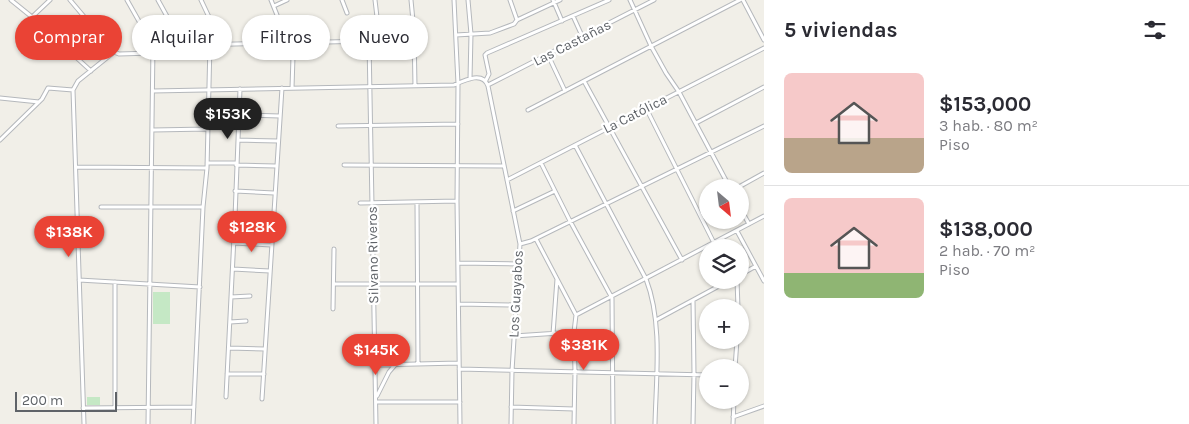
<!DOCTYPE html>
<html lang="es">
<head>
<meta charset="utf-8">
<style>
  :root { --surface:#fff; --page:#f2f2f3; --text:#2b2b33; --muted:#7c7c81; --line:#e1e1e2; --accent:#ea4335 }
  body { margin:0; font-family:Karla,sans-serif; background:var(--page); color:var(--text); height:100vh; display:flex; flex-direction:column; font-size:19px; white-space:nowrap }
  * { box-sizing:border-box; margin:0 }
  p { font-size:16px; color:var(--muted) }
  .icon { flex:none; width:28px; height:28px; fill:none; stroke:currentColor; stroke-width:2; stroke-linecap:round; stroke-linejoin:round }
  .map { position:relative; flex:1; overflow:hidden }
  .panel { display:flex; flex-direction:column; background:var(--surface); width:425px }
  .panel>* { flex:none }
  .top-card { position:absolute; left:15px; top:15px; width:475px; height:45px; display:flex; gap:10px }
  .needle { width:32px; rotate:152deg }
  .fabs { position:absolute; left:699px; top:179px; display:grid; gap:10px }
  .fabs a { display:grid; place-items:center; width:50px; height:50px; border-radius:50%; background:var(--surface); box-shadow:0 1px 4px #0004; font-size:25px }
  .scale { position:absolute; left:15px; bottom:12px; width:102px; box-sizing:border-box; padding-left:5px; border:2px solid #5f6368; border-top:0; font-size:14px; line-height:18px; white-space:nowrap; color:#5f6368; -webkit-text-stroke:4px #fff; paint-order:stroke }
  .price { position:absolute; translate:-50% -42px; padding:0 11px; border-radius:18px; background:var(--accent); color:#fff; font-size:16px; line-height:32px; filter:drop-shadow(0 1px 2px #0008) }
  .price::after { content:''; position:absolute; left:50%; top:30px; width:15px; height:11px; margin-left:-8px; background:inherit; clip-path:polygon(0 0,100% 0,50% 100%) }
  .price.on { background:#222; color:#fff }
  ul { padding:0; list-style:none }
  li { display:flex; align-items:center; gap:15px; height:125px; padding:0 20px }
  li+li { border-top:1px solid var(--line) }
  li span { display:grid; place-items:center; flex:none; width:140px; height:100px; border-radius:8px; color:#555 }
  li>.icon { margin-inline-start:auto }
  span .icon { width:60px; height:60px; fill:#fffc; stroke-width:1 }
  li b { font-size:21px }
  h2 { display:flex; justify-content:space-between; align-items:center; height:60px; padding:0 20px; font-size:21px }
  .pill { padding:0 18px; border-radius:22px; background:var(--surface); box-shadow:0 1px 4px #0004; font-size:18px; line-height:45px }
  .pill.on { background:var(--accent); color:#fff }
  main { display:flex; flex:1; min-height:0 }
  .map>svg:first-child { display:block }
  .green { fill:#c5e8c5 }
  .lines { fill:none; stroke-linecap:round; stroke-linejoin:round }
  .minor-casing { stroke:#b5b8bc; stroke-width:5 }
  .minor { stroke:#fff; stroke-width:3 }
  .labels { text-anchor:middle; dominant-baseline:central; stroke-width:4.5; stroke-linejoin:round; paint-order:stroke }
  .street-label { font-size:14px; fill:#5f6368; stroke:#fff }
</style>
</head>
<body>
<main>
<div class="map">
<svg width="764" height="424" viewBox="0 0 764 424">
  <rect width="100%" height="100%" fill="#f1efe8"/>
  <path class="green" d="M153 292H170V324H153Z
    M87 397H100V405H87Z"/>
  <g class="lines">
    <g class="minor-casing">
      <path id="minor" d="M11 0 32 17 91 71
        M70 0 114 52 119 54 153 53
        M127 0 153 46 148 424
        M158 0 174 29H180L209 22
        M271 0 277 15
        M342 0 347 13
        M375 0 377 17 369 41 376 424
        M411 0 414 31 415 86
        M454 0 458 84 457 201 460 424
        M468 0 471 34 470 79
        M510 0 517 20
        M553 0 562 21
        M630 0 651 46 666 73 679 92 730 188
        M743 0 764 40
        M274 6 287 0
        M573 16 583 38
        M32 17 50 0
        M456 35 490 33 514 24 517 20 560 0
        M370 38 387 37 414 31
        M153 46 369 41
        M548 55 565 91
        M486 80 489 74 485 55 487 53 609 0
        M584 81 682 260
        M488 85 654 0
        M292 88 294 25
        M153 91 454 85C465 80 483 71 488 86L520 244 512 371 511 424
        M0 98 39 102
        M646 108 714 243
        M528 110 740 0
        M239 115 280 116
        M696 123 764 87
        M338 126 458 124
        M153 130 208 129
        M0 140 42 99 48 88 73 90
        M238 140 278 141
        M575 145 646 279C663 323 656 378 655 424
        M207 163H236
        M541 163 570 221 612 298 613 424
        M236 165 276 166
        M344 165 504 166
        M76 167 207 168
        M507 180 764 48
        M737 188 764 173
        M235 191 274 193
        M417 202 418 364
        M360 203 457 201
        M101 207H203
        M740 208 749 224
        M513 211 555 191
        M235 217 273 218
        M737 231 764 281
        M536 239 576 315 574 332 575 372 574 424
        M234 243 271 245
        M520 244 531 241 764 126
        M458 263 519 264
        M233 269 270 271
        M740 275 756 266
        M79 280 200 287
        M737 280 738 308
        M115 282V408
        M334 284H458
        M231 297 250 296
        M693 300 694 374 693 424
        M459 304 516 305
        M333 309 334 249
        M576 315 764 216
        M656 320 730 280
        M230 322 246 321
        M553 334 557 279
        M514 336 574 332
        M229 348 265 349
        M375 365 459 363
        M735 368 737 340
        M459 369 708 375
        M227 374H264
        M377 396 389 372 395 365
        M226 397 235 217 240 89
        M262 399 282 88
        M376 402H460
        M511 407 574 409
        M83 408 194 407
        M733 417 764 406
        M84 424 73 90 78 81 114 52
        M193 424 203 207 207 168 210 44 209 17 201 0
        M733 424 734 400"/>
    </g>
    <use href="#minor" class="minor"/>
  </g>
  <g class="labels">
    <g class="street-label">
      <text transform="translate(572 43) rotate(-27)">Las Castañas</text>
      <text transform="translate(635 114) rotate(-27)">La Católica</text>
      <text transform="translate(373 255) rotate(-91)">Silvano Riveros</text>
      <text transform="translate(516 294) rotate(-87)">Los Guayabos</text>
    </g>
  </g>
</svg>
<div class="fabs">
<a><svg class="needle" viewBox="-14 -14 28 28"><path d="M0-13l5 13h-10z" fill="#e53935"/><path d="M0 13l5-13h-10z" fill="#7c7c81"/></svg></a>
<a><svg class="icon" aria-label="layers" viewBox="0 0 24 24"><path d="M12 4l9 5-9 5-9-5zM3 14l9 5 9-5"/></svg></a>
<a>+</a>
<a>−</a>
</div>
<div class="scale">200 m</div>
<b class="price on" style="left:228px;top:140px">$153K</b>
<b class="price" style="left:252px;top:253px">$128K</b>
<b class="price" style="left:69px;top:258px">$138K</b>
<b class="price" style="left:584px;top:371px">$381K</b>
<b class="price" style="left:376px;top:376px">$145K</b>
<div class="top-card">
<a class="pill on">Comprar</a>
<a class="pill">Alquilar</a>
<a class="pill">Filtros</a>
<a class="pill">Nuevo</a>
</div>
</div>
<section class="panel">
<h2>5 viviendas<svg class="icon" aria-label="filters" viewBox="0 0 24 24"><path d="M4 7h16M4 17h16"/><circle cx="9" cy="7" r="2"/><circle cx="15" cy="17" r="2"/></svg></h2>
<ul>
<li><span style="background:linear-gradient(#f6c9c9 65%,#b9a48a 0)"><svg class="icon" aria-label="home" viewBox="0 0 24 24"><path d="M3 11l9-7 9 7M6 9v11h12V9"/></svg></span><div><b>$153,000</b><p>3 hab. · 80 m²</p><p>Piso</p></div></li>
<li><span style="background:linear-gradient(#f6c9c9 75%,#8fb573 0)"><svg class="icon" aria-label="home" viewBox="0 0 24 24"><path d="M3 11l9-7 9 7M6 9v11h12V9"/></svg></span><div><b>$138,000</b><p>2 hab. · 70 m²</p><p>Piso</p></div></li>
</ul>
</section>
</main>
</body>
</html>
